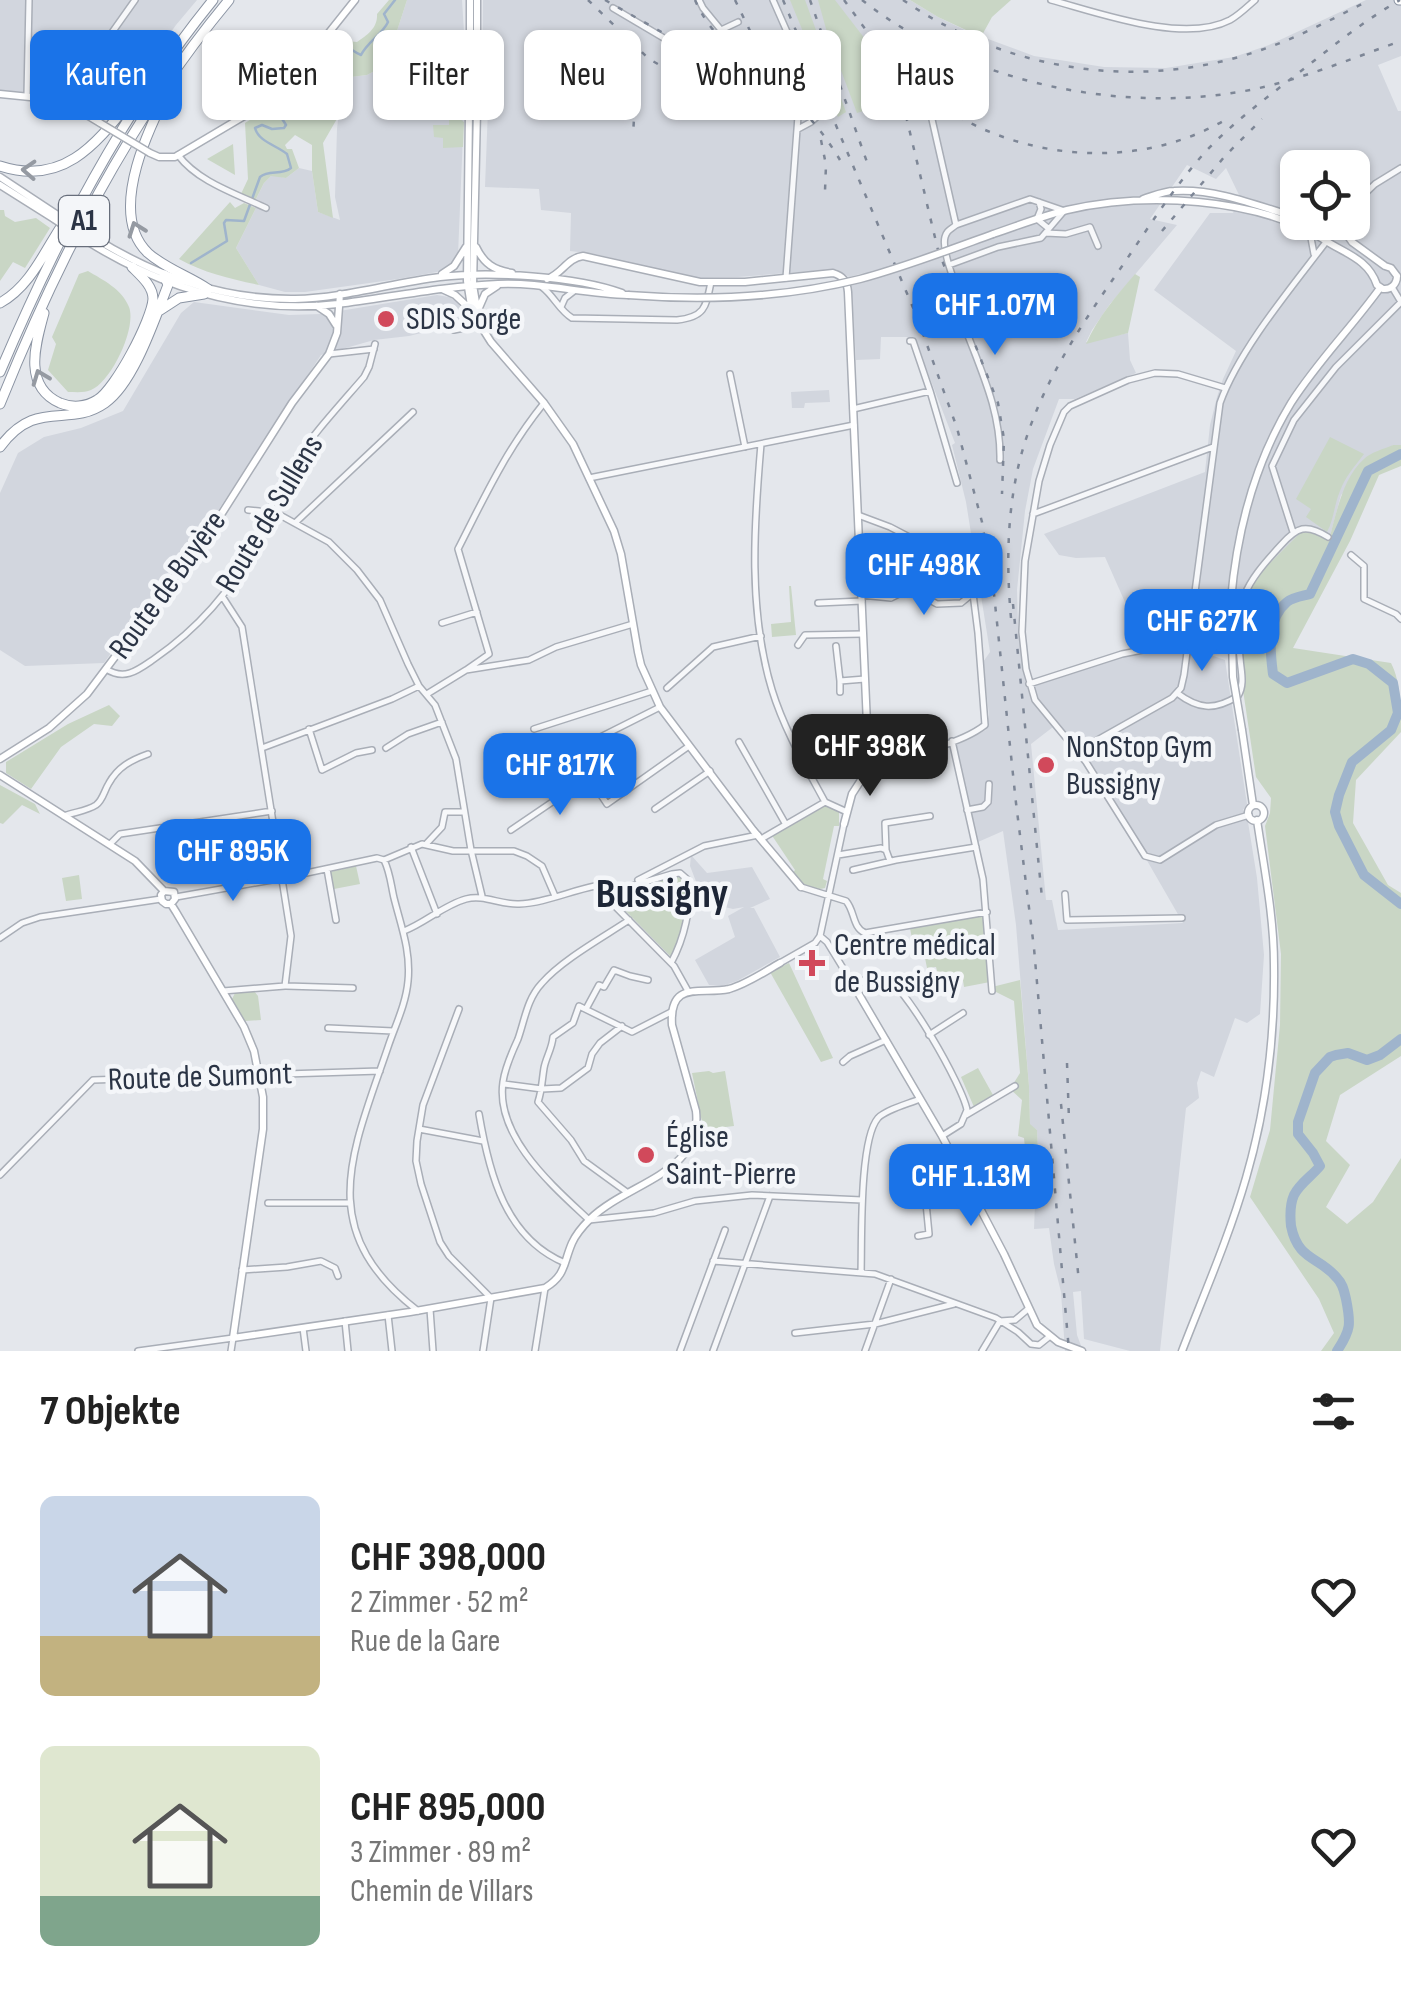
<!DOCTYPE html>
<html lang="de">
<head>
<meta charset="utf-8">
<style>
  :root { --surface:#fff; --page:#f6f6f6; --text:#222; --muted:#767676; --accent:#1a73e8 }
  body { margin:0; font-family:"Sofia Sans Condensed",sans-serif; background:var(--page); color:var(--text); height:100vh; display:flex; flex-direction:column; font-size:38px; white-space:nowrap }
  * { box-sizing:border-box; margin:0 }
  p { font-size:32px; color:var(--muted) }
  .icon { flex:none; width:55px; height:55px; fill:none; stroke:currentColor; stroke-width:2; stroke-linecap:round; stroke-linejoin:round }
  .map { position:relative; height:1351px; overflow:hidden }
  .details { display:flex; flex-direction:column; background:var(--surface); flex:1 }
  .details>* { flex:none }
  .guide { position:absolute; left:30px; top:30px; width:1342px; height:90px; display:flex; gap:20px }
  .buttons { position:absolute; left:1280px; top:150px; display:grid; gap:20px }
  .buttons a { display:grid; place-items:center; width:90px; height:90px; border-radius:15px; background:var(--surface); box-shadow:0 2px 8px #0004; font-size:50px }
  .price { position:absolute; translate:-50% -85px; padding:0 22px; border-radius:20px; background:var(--accent); color:#fff; font-size:32px; line-height:65px; filter:drop-shadow(0 2px 5px #0008) }
  .price::after { content:''; position:absolute; left:50%; top:60px; width:30px; height:22px; margin-left:-15px; background:inherit; clip-path:polygon(0 0,100% 0,50% 100%) }
  .price.active { background:#222; color:#fff }
  ul { padding:0; list-style:none }
  li { display:flex; align-items:center; gap:30px; height:250px; padding:0 40px }
  li span { display:grid; place-items:center; flex:none; width:280px; height:200px; border-radius:15px; color:#555 }
  li>.icon { margin-inline-start:auto }
  span .icon { width:120px; height:120px; fill:#fffc; stroke-width:1 }
  li b { font-size:42px }
  h2 { display:flex; justify-content:space-between; align-items:center; height:120px; padding:0 40px; font-size:42px }
  .pill { padding:0 35px; border-radius:15px; background:var(--surface); box-shadow:0 2px 8px #0004; font-size:35px; line-height:90px }
  .pill.active { background:var(--accent); color:#fff }
  .map>svg:first-child { display:block }
  .built { fill:#d2d6de; fill-rule:evenodd }
  .green { fill:#c9d6c5 }
  .lines { fill:none; stroke-linecap:round; stroke-linejoin:round }
  .stream { stroke:#9fb4cc; stroke-width:2.5 }
  .river { stroke:#9fb4cc; stroke-width:10 }
  .street-casing { stroke:#a9aeb7; stroke-width:8 }
  .secondary-casing { stroke:#a9aeb7; stroke-width:9 }
  .highway-casing { stroke:#8b94a3; stroke-width:11 }
  .street { stroke:#f7f8fa; stroke-width:5 }
  .secondary { stroke:#fff; stroke-width:6 }
  .highway { stroke:#fff; stroke-width:9 }
  .rail { stroke:#7d8696; stroke-width:2.5; stroke-dasharray:5 10; stroke-linecap:butt }
  .secondary-bridge-casing { stroke:#a9aeb7; stroke-width:9; stroke-linecap:butt }
  .secondary-bridge { stroke:#fff; stroke-width:6 }
  .oneway { stroke:#959aa2 }
  .poi-dot { fill:#d1495b; stroke:#f4f6f9; stroke-width:4 }
  .labels { text-anchor:middle; dominant-baseline:central; stroke-width:9; stroke-linejoin:round; paint-order:stroke }
  .shield { fill:#f4f6f9; stroke:#676e7b; stroke-width:2.5 }
  .shield-label { font-size:30px; font-weight:bold; fill:#2b3445 }
  .poi-label { font-size:32px; fill:#2b3445; stroke:#f4f6f9; text-anchor:start }
  .street-label { font-size:32px; fill:#2b3445; stroke:#f4f6f9 }
  .district-label { font-size:42px; font-weight:bold; fill:#1d2536; stroke:#f4f6f9 }
</style>
</head>
<body>
<div class="map">
<svg width="1401" height="1351" viewBox="0 0 1401 1351">
  <rect width="100%" height="100%" fill="#e4e7ec"/>
  <path class="built" d="M0 0H197L176 25 132 87 125 83 112 96 75 79 66 89 54 95 0 90Z
    M407 0H462L465 48 463 75 457 88 458 98 462 102 464 110 458 255 449 266 437 272 398 279 305 292H285L259 285 236 248 256 208 255 201 264 183 272 175 286 178 299 168 312 171 318 212 340 220 335 197 337 129 343 78 367 75 386 65Z
    M483 0H910L938 17 969 32 1034 56 1104 67 1166 68 1234 57 1269 45 1366 0H1401V56L1378 65 1398 111H1401V445H1393L1341 495 1329 540 1242 606H1226L1218 609 1209 619 1195 624 1193 649 1225 660 1247 804 1243 810 1248 822 1257 878 1264 955 1260 1014 1247 1023 1235 1018 1214 1077 1201 1071 1197 1083 1199 1098 1186 1108 1160 1351H1130L1084 1339 1081 1291 1073 1292 1077 1335 1083 1351H1065L1061 1292 1054 1264 1049 1228 1034 1229 1036 1179 1039 1178 1037 1130 1030 1125 1029 1086 1016 925 1003 831 978 842 951 748 986 730 989 715 983 662 990 652 966 502 952 445 955 443 914 337H881L880 359 856 360 851 285 888 275 883 268 849 277 836 269 738 277 695 278 595 254 570 251 571 213 541 210 539 189 485 187 488 108H493L494 102 500 97V84L487 82 482 74ZM1187 165 1216 179 1226 168 1240 197 1233 213H1210L1154 290 1236 351 1223 379 1217 397 1210 425 1205 472 1044 534 1059 555 1076 558 1105 557 1132 618 1163 606 1174 634 1172 647 1121 655 1026 685 1018 625 1017 590 1025 511 1033 469 1059 399H1075L1136 373 1130 360 1128 333 1086 342 1092 330 1110 304 1177 225 1150 219ZM1298 168H1352V222H1298ZM1053 727 1057 728 1078 751 1115 805 1183 923 1058 930 1052 900H1046L1031 744Z
    M437 295 449 297 457 302 470 321 409 336 374 340 321 355 219 509 172 567 104 663 25 666 0 650V493L18 453 44 437 81 428 123 411 181 313 194 302 289 315 321 314Z
    M829 390 830 402 805 403 804 408H792L791 392Z
    M691 855 707 873 752 867 770 899 750 908H754L780 957 737 981 722 986 709 985 695 960 735 937 728 916 744 907 733 909 704 902 690 866Z"/>
  <path class="green" d="M389 0H407L386 65 367 75 343 78 338 117 323 143 333 218 318 212 312 171V145L295 135 285 145 287 149H292L299 168 286 178 271 176 264 183 255 201 241 194 248 179 245 123 272 106 292 87 329 39 357 42C367 35 378 28 377 14Z
    M790 0H805L846 112 838 117Z
    M818 0H835L882 61 909 86 903 90 906 101 888 110 882 105 857 113 828 36Z
    M910 0H1011L992 17 981 37 938 17Z
    M449 111 464 122 463 147 443 148V138L434 137 433 125H449Z
    M233 144 235 175 207 159Z
    M230 202 235 208 244 203 256 208 236 248 259 285C231 279 204 273 179 259Z
    M0 210H4L5 216 15 222 36 218 50 228 25 268 13 262 0 281Z
    M88 271C103 280 122 289 129 307 137 328 111 382 91 390 85 393 76 392 68 392L48 370 56 344 52 337 79 274Z
    M1135 274 1140 277 1128 333 1086 344C1098 317 1116 296 1135 274Z
    M1330 437 1364 454C1355 466 1345 477 1340 491 1334 505 1334 519 1327 532L1306 517 1311 509 1296 499Z
    M1393 445H1401V466L1379 475 1350 541 1293 648 1391 663C1401 682 1401 710 1401 732L1356 780 1353 823 1388 885 1401 893V1056L1340 1095 1326 1141 1350 1165 1326 1207 1347 1224 1373 1202 1401 1158V1351H1321L1334 1333 1319 1299 1250 1197 1270 1130 1280 1025 1281 954 1265 826 1270 813 1271 798 1256 777 1237 650 1242 606 1250 583 1301 532 1315 533 1329 540C1336 514 1343 477 1364 459 1371 452 1384 449 1393 445Z
    M789 586H791L796 635 772 637 771 624 791 622Z
    M109 705 120 716 112 726 94 724 61 747 31 789 6 773V762L68 724Z
    M0 785 35 804 40 814 22 805 3 824 0 823Z
    M826 804 839 812V826H834L823 879 827 881 825 888C811 892 801 883 792 874L795 870 771 834Z
    M356 866 360 884 334 889 330 872Z
    M79 875 82 899 66 901 62 878Z
    M678 875C698 891 679 936 672 958L611 896V892Z
    M985 915 990 982 964 987 962 974 939 978 936 967 927 968 923 948 914 949 910 928Z
    M789 963 833 1058 821 1062 770 972Z
    M1020 980 1029 1086 1030 1124 1037 1130 1039 1171 1027 1168 1024 1138 1018 1136 1022 1100 1010 1089 1020 1073 1014 1001 988 988Z
    M254 991 258 996 261 1020 245 1021 232 999 235 993Z
    M978 1068 993 1095 974 1107 961 1077Z
    M709 1071 713 1073 725 1071 734 1126 701 1130 702 1122 692 1073Z"/>
  <g class="lines">
    <path class="stream" d="M191 263 227 241 224 223 226 220 244 221 260 177C269 169 281 176 291 168L287 154C276 145 259 142 255 128L262 125 272 129 284 128 286 125 281 117C285 103 294 104 302 92 313 76 318 55 334 43 347 44 351 51 361 55 368 41 382 35 388 22L384 14 395 0"/>
    <path class="river" d="M1401 454 1368 471 1310 594C1303 596 1293 597 1287 602 1266 619 1270 651 1273 674L1287 683 1353 659 1369 664 1393 683 1398 713 1391 730 1352 762 1339 795 1335 812 1339 826 1364 875 1401 904
      M1337 1351C1351 1330 1351 1324 1346 1299 1344 1291 1343 1284 1337 1278 1319 1256 1298 1261 1291 1226 1290 1216 1290 1204 1294 1195 1300 1183 1312 1176 1320 1166L1313 1153 1298 1134V1122L1315 1073 1330 1057 1336 1055 1348 1053 1367 1060 1380 1055 1401 1039"/>
    <g class="street-casing">
      <path id="street" d="M699 0 703 8 721 30 738 22
        M773 0 821 109V113L811 122 798 129
        M1051 0C1099 13 1184 44 1230 20 1239 15 1247 7 1255 0
        M613 8 684 50 771 90 798 116 786 278
        M27 96 29 0
        M63 97 72 89 135 0
        M931 115 956 225
        M178 155C198 182 237 194 266 208
        M1039 202 1041 209 1037 219 1048 228
        M1352 206 1375 184 1401 168
        M1301 231 1311 238 1314 254
        M1046 233 1066 234 1090 227 1098 246
        M949 265 998 247 1041 238 1064 211
        M542 287C554 296 559 310 572 318L677 320C705 317 706 307 711 282
        M561 307 565 298 574 291
        M454 330 479 325
        M910 341H913L930 391
        M329 354 374 349
        M730 374 745 447
        M1225 388 1178 374 1155 373 1128 380 1070 406 1064 412 1050 445 1039 481 1025 561 1022 632 1026 669 1035 700 1086 762 1145 856 1160 860 1216 825 1249 815
        M853 409 930 391 957 483
        M761 444C754 525 748 611 772 690 784 729 805 765 825 802
        M1000 460C1001 414 983 375 967 333L974 330C967 311 940 255 945 237 947 230 950 230 956 225L1030 199 1062 210
        M589 478 854 425
        M269 509 329 542 357 570 380 600 408 664 419 686 435 705 456 759 471 850 482 896
        M248 510 259 511 267 515
        M1033 514 1213 447
        M858 515 890 527 913 539 938 546 954 547 964 553 969 562 978 633 985 725C962 743 912 756 883 758
        M296 522 413 412
        M1293 532 1272 466 1294 420 1336 367 1401 302 1392 287
        M1351 555 1364 566V599L1396 614 1401 619
        M861 595 891 598 901 593 915 592 937 604 961 603 972 594
        M222 596 242 627 291 936 285 986 223 991
        M818 603 862 601
        M442 623 477 612
        M798 645 805 635 863 634
        M836 646 840 681
        M106 669C125 681 138 670 154 659 196 630 233 590 255 544 267 518 276 492 291 467 312 435 339 406 364 377L369 367 375 344
        M466 670 489 654 458 549C485 496 506 450 544 403
        M1029 684 1122 654 1189 641
        M667 688 713 647 761 636
        M840 692V681L865 679
        M1177 693C1198 709 1214 711 1238 696 1245 684 1241 672 1240 658 1234 602 1244 585 1281 545 1297 527 1306 523 1328 537
        M427 694 466 670 529 660 556 647 633 624
        M309 729 322 770 356 753 372 750
        M534 729 652 691
        M952 741 983 879 992 991
        M739 742 785 823
        M262 748 392 699 419 686
        M386 748 408 734 442 722
        M1078 751 1172 698 1181 688 1184 675 1220 403C1239 350 1291 288 1326 242
        M531 772 660 707
        M825 802 847 812
        M655 809 710 771
        M967 810 983 807 988 802 989 784
        M64 816C74 812 87 811 96 805 103 800 104 791 109 783 118 767 131 760 148 754
        M511 830 589 777 607 804 689 746
        M761 839 825 802
        M427 843 442 827 445 812H464
        M110 844 120 834 272 811
        M411 847 437 914
        M886 850 885 823 930 816
        M838 855 881 848 886 850 890 861
        M384 860C390 872 391 885 394 898 401 926 411 951 408 981 406 1004 395 1026 388 1047 352 1153 313 1230 418 1311
        M327 869 336 920
        M853 870 896 860 976 847
        M638 880 704 846 758 835
        M801 887 846 901C855 911 852 927 865 933L987 912
        M602 891 621 889 672 874 680 873 688 880C692 907 684 939 671 963
        M1065 894 1067 920 1182 918
        M176 897 283 878 377 858 384 860 422 844 453 851H514L527 856 542 866 555 896
        M629 920C602 938 562 960 542 983 527 999 525 1019 518 1039 512 1052 505 1067 503 1082 495 1137 554 1187 589 1220L654 1213 695 1201 752 1195 862 1200
        M404 931C425 923 444 905 466 899 484 894 500 905 519 904 545 903 570 891 595 886L674 966 688 991
        M820 936 827 942 854 986C864 980 872 974 883 976 904 982 963 1087 967 1110L961 1124 942 1136
        M820 936 844 824
        M0 938 22 923 40 917 161 899
        M780 963 815 943 820 936
        M286 986 353 988
        M459 1009 423 1105 417 1141 416 1161 421 1184 440 1242 449 1256 491 1298 483 1351
        M586 1009 599 985 604 987 614 970 630 976 648 980
        M328 1028 393 1031
        M929 1035 963 1013
        M843 1062 850 1056 886 1040
        M504 1084 542 1089 561 1088 588 1068 592 1054 600 1043 622 1026
        M479 1114C489 1173 505 1238 565 1263
        M966 1115 1015 1086
        M419 1129 483 1141
        M0 1175 93 1080 380 1071
        M628 1193 584 1161 571 1140 538 1102C542 1090 542 1080 544 1068 546 1057 552 1049 553 1037L573 1023 579 1006 632 1032 671 1012
        M268 1203H350
        M918 1236 929 1234 926 1203 971 1190
        M713 1261 875 1274 996 1318 1018 1332 1031 1344 1039 1345 1049 1337
        M242 1270 287 1267 321 1261 335 1268 338 1276
        M861 1273C862 1242 859 1140 878 1118 887 1109 908 1104 920 1099
        M430 1309 433 1351
        M388 1315 392 1351
        M345 1321 348 1351
        M1000 1321 1015 1320 1028 1309
        M303 1328 306 1351
        M795 1333 875 1324 954 1304
        M138 1351 233 1338 231 1351
        M535 1351 545 1288
        M680 1351 725 1230
        M713 1351 770 1196
        M865 1351 891 1279
        M982 1351 1000 1321"/>
    </g>
    <g class="secondary-casing">
      <path id="secondary" d="M470 0V71L464 91 469 111 467 281 472 312 491 342 544 403 573 444 614 531 621 554 638 652 641 665 660 707 753 830 801 887
        M477 0V72L478 83 483 92 477 111 473 285 479 320
        M0 94 50 99 63 97 70 105 100 123
        M150 153 159 157H175L271 100 292 79 355 0
        M0 177 56 214
        M0 185 54 219
        M1143 199C1153 196 1164 191 1174 191 1215 188 1259 206 1298 218
        M1331 222 1323 228V239C1343 253 1368 258 1377 285L1383 289C1391 290 1397 284 1397 276
        M1336 222 1341 226 1352 242 1385 266 1391 268 1397 276
        M993 234C1017 226 1042 216 1067 210 1145 192 1254 197 1323 239
        M93 237C155 276 221 300 295 299 344 298 391 283 440 277 489 271 576 276 622 293
        M90 243C165 289 249 314 338 304 392 297 444 286 498 284 541 282 584 294 628 295
        M476 247C484 264 494 270 512 273
        M442 274 454 266 466 247
        M547 279C562 274 567 258 583 256L700 282H745L833 273C843 276 847 281 848 292L867 724 873 751 868 757 872 763
        M442 289 455 295 468 307
        M317 306 329 314 336 325
        M478 310 485 294 497 286
        M1231 600C1237 530 1254 464 1291 403 1317 362 1352 327 1380 288
        M1242 730 1253 805
        M0 759 49 728 87 694 217 521 292 403 329 354 337 333 340 294
        M0 775 135 861 164 891 174 892 175 899 171 904
        M1248 813a8 8 0 1 1 16 0a8 8 0 1 1-16 0Z
        M844 824 852 794 872 763 878 764 882 761 881 753 873 751
        M164 891 161 895 162 901 166 904H171L176 912 244 1027 254 1051 263 1097V1129L233 1338 410 1312 545 1288C566 1275 563 1264 572 1243 576 1234 583 1226 590 1219 628 1182 703 1174 696 1111L672 1025C669 979 701 995 729 989 747 984 764 972 780 963
        M854 986 942 1136 1004 1254 1037 1325 1058 1342 1082 1351
        M1182 1351C1204 1294 1229 1237 1246 1178 1266 1109 1275 1037 1274 965 1274 916 1264 868 1257 820"/>
    </g>
    <g class="highway-casing">
      <path id="highway" d="M1399 0H1401
        M174 79C152 121 105 212 148 253 166 269 189 276 208 289
        M0 166C74 190 106 128 148 80
        M0 303C31 286 45 250 64 222
        M159 311 179 298 204 294
        M44 313C36 343 22 386 60 403 72 408 86 407 97 400 115 390 152 319 153 299 153 286 141 276 132 267
        M0 372C56 240 122 112 213 0
        M0 404C58 260 129 120 229 0
        M0 447C37 397 68 429 105 403 134 383 155 318 168 285L164 275"/>
    </g>
    <use href="#street" class="street"/>
    <use href="#secondary" class="secondary"/>
    <use href="#highway" class="highway"/>
    <path class="rail" d="M588 0 649 59 718 98 732 109
      M605 0 688 47 776 87C802 106 824 133 840 160
      M695 0C708 30 729 48 755 68
      M735 0 755 41 785 86
      M783 0 917 317 957 428 982 522 994 594 1016 803 1034 948 1069 1351
      M810 0 868 165
      M844 0C867 31 889 64 918 89 1003 160 1134 176 1230 117
      M862 0C967 83 1124 116 1255 89 1305 78 1353 58 1401 41
      M903 0C1005 70 1134 91 1252 53 1294 40 1332 19 1370 0
      M613 36C635 71 636 94 633 134
      M906 116 925 195
      M821 140 826 165 825 191
      M927 204 938 250 998 403 1004 439 1002 494
      M1162 231 1225 156 1262 119
      M1013 604 1042 898
      M1011 618C1006 562 1007 506 1022 452 1041 385 1079 328 1118 272 1147 230 1174 186 1208 149 1236 120 1269 96 1301 71 1333 46 1365 20 1400 0
      M1067 1063 1069 1120
      M1061 1104 1079 1282"/>
    <g class="secondary-bridge-casing">
      <path id="secondary-bridge" d="M100 123 150 153
        M56 214 93 237
        M54 219 90 243
        M628 295C706 301 784 298 860 279 905 267 949 250 993 234
        M1231 600 1233 677 1242 730"/>
    </g>
    <use href="#secondary-bridge" class="secondary-bridge"/>
  </g>
  <defs><path id="oneway-chevron" d="M-2-3.5L2.5 0L-2 3.5" fill="none" stroke-width="1.6" stroke-linecap="round" stroke-linejoin="round" transform="scale(2.5)"/></defs>
  <g class="oneway">
    <use href="#oneway-chevron" transform="translate(29 170) rotate(-177)"/>
    <use href="#oneway-chevron" transform="translate(136 229) rotate(-110)"/>
    <use href="#oneway-chevron" transform="translate(40 377) rotate(-111)"/>
  </g>
  <g class="poi-dot">
    <circle cx="386" cy="319" r="10"/>
    <circle cx="1046" cy="765" r="10"/>
    <path d="M807 948h10v10h10v10h-10v10h-10v-10h-10v-10h10z"/>
    <circle cx="646" cy="1155" r="10"/>
  </g>
  <g class="labels">
    <rect class="shield" x="59" y="196" width="50" height="50" rx="8"/>
    <g class="shield-label">
      <text x="84" y="221">A1</text>
    </g>
    <g class="poi-label">
      <text x="406" y="319">SDIS Sorge</text>
      <text x="1066" y="747">NonStop Gym<tspan x="1066" dy="37">Bussigny</tspan></text>
      <text x="834" y="945">Centre médical<tspan x="834" dy="37">de Bussigny</tspan></text>
      <text x="666" y="1137">Église<tspan x="666" dy="37">Saint-Pierre</tspan></text>
    </g>
    <g class="street-label">
      <text transform="translate(270 514) rotate(-59)">Route de Sullens</text>
      <text transform="translate(168 585) rotate(-54)">Route de Buyère</text>
      <text transform="translate(200 1077) rotate(-2)">Route de Sumont</text>
    </g>
    <g class="district-label">
      <text x="662" y="894">Bussigny</text>
    </g>
  </g>
</svg>
<div class="buttons">
<a><svg class="icon" aria-label="locate" viewBox="0 0 24 24"><circle cx="12" cy="12" r="6"/><path d="M12 2v4M12 18v4M2 12h4M18 12h4"/></svg></a>
</div>
<b class="price" style="left:995px;top:358px">CHF 1.07M</b>
<b class="price" style="left:924px;top:618px">CHF 498K</b>
<b class="price" style="left:1202px;top:674px">CHF 627K</b>
<b class="price active" style="left:870px;top:799px">CHF 398K</b>
<b class="price" style="left:560px;top:818px">CHF 817K</b>
<b class="price" style="left:233px;top:904px">CHF 895K</b>
<b class="price" style="left:971px;top:1229px">CHF 1.13M</b>
<div class="guide">
<a class="pill active">Kaufen</a>
<a class="pill">Mieten</a>
<a class="pill">Filter</a>
<a class="pill">Neu</a>
<a class="pill">Wohnung</a>
<a class="pill">Haus</a>
</div>
</div>
<section class="details">
<h2>7 Objekte<svg class="icon" aria-label="filters" viewBox="0 0 24 24"><path d="M4 7h16M4 17h16"/><circle cx="9" cy="7" r="2"/><circle cx="15" cy="17" r="2"/></svg></h2>
<ul>
<li><span style="background:linear-gradient(#c9d6e8 70%,#c2b280 0)"><svg class="icon" aria-label="home" viewBox="0 0 24 24"><path d="M3 11l9-7 9 7M6 9v11h12V9"/></svg></span><div><b>CHF 398,000</b><p>2 Zimmer · 52 m²</p><p>Rue de la Gare</p></div><svg class="icon" aria-label="heart" viewBox="0 0 24 24"><path d="M12 20l-8-8c-3-5 5-10 8-4 3-6 11-1 8 4z"/></svg></li>
<li><span style="background:linear-gradient(#dfe7d0 75%,#7fa58c 0)"><svg class="icon" aria-label="home" viewBox="0 0 24 24"><path d="M3 11l9-7 9 7M6 9v11h12V9"/></svg></span><div><b>CHF 895,000</b><p>3 Zimmer · 89 m²</p><p>Chemin de Villars</p></div><svg class="icon" aria-label="heart" viewBox="0 0 24 24"><path d="M12 20l-8-8c-3-5 5-10 8-4 3-6 11-1 8 4z"/></svg></li>
</ul>
</section>
</body>
</html>
